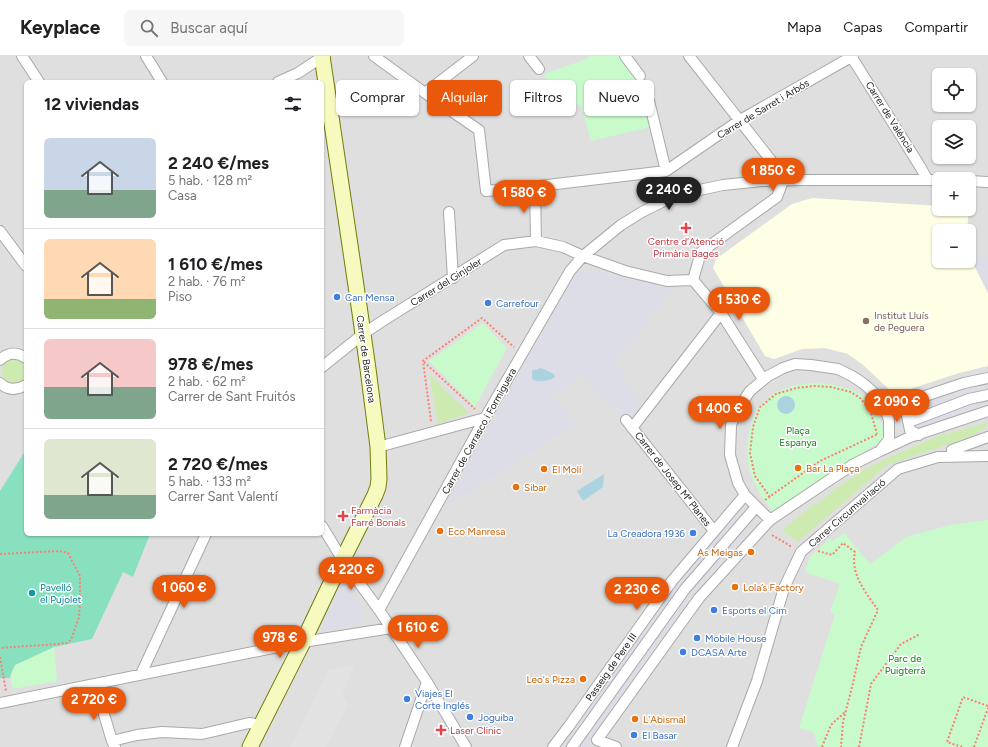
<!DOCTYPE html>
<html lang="es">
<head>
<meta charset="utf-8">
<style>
  :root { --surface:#fff; --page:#f6f6f6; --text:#202124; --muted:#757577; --line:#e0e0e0; --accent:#ea580c }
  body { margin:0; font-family:Figtree,sans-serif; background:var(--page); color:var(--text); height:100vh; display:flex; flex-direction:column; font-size:15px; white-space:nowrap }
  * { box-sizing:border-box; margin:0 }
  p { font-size:13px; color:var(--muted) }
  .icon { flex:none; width:22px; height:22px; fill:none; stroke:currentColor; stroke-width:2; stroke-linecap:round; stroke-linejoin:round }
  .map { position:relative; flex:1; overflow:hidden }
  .side { position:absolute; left:24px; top:24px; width:300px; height:456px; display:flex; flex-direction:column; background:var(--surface); border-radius:6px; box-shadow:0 1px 3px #0004 }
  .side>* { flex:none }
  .guide { position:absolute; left:336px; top:24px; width:380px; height:36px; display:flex; gap:8px }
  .controls { position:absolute; left:932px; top:12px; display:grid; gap:8px }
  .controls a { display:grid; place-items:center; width:44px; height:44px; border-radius:6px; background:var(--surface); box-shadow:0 1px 3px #0004; font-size:20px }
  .price { position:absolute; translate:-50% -34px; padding:0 9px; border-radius:14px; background:var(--accent); color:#fff; font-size:13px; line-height:26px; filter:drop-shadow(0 1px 2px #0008) }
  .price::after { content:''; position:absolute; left:50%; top:24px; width:12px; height:9px; margin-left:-6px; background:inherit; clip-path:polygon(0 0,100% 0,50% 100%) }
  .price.selected { background:#222; color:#fff }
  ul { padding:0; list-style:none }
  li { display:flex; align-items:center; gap:12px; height:100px; padding:0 20px }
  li+li { border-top:1px solid var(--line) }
  li span { display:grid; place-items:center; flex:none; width:112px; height:80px; border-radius:6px; color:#555 }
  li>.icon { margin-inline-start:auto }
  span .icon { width:48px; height:48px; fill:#fffc; stroke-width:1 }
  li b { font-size:17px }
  h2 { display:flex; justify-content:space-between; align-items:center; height:48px; padding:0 20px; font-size:17px }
  .pill { padding:0 14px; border-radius:6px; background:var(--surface); box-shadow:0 1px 3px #0004; font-size:14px; line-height:36px }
  .pill.selected { background:var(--accent); color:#fff }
  header { display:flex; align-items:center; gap:24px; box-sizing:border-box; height:56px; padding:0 20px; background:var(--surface); border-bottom:1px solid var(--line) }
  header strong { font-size:19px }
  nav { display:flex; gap:22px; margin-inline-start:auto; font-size:14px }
  .search { width:280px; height:36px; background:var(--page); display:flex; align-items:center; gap:10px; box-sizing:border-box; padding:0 14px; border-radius:6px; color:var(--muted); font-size:15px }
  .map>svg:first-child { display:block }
  .residential { fill:#e0dfdf; fill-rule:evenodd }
  .education { fill:#ffffe5 }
  .grass { fill:#cdebb0 }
  .park { fill:#c8facc }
  .pitch { fill:#88e0be }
  .parking { fill:#e2e2e2 }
  .plaza { fill:#dddde8 }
  .water { fill:#aad3df }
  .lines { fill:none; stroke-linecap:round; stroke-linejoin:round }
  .street-casing { stroke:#a9a9a9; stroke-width:12 }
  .secondary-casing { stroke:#707d05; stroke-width:17 }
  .path { stroke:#fa8072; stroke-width:2; stroke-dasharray:2 2; stroke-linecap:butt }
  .street { stroke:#fff; stroke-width:10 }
  .secondary { stroke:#f7fabf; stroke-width:15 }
  .health-dot { fill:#e0444e; stroke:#fff; stroke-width:1.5 }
  .shop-dot { fill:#3f7fe0; stroke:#fff; stroke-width:1.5 }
  .education-dot { fill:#8d6e63; stroke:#fff; stroke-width:1.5 }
  .food-dot { fill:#e8710a; stroke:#fff; stroke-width:1.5 }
  .culture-dot { fill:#0f9aa8; stroke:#fff; stroke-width:1.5 }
  .labels { text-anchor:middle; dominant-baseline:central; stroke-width:3; stroke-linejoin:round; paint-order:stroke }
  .street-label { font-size:10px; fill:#222; stroke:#fff }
  .health-label { font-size:10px; fill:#be3a42; stroke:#fff; text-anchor:start }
  .shop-label { font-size:10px; fill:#366cbe; stroke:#fff; text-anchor:start }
  .education-label { font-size:10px; fill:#785e54; stroke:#fff; text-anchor:start }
  .park-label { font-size:10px; fill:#0c8416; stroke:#fff }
  .food-label { font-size:10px; fill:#c56008; stroke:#fff; text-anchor:start }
  .culture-label { font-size:10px; fill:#0d838f; stroke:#fff; text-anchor:start }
</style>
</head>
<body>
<header>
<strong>Keyplace</strong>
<div class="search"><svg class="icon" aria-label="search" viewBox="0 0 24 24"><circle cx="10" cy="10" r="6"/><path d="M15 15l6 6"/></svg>Buscar aquí</div>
<nav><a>Mapa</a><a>Capas</a><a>Compartir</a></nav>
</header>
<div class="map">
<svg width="988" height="691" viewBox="0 0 988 691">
  <rect width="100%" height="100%" fill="#f2efe9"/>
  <path class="residential" d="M0 0H988V691H0ZM939 19H969V49H939ZM26 26H322V478H26ZM939 71H969V101H939ZM939 123H969V153H939ZM939 175H969V205H939Z"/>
  <path class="education" d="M812 142 939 150V153H969L967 175H939V205H969V199L988 237V310L959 317 898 337 892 336 863 309 848 298 825 292 802 293 774 303 765 300 713 212 716 203 792 148Z"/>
  <path class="grass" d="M2 315a12 12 0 1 1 24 0a12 12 0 1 1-24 0Z
    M429 318 469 357 438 368Z
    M988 366 987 369 985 372 970 381 887 409 798 486 782 474 790 467 791 468 793 467 792 466 815 447 817 448 831 437 830 436 864 414 885 403 945 377 947 379H949V377Z"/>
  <path class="park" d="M588 0H623L640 20 649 45 650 71 591 85 581 49 559 46 544 18 589 2Z
    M483 267 507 292 475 351 429 305Z
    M814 327 830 328 847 332 863 339 878 359 887 382 829 417 774 457 759 437 750 416 747 398 748 380 752 365 759 350 775 336 795 329Z
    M988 464V691H818V689L813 676 799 672 835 558 830 556 840 528 805 516 810 501 829 483 833 485 844 477 870 508 906 481 950 469Z
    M54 591 57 625 13 633C10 622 9 619 15 609Z"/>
  <path class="pitch" d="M24 397 26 398V478H150L133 521 123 516 92 583 54 591 15 609 12 615 10 622H0V435Z"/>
  <path class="parking" d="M355 608 342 639 348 649 326 691H291L328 614Z"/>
  <path class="plaza" d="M970 201 988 202V237Z
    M586 213 673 232 672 235 615 306 642 348 626 364 624 367 582 317 553 341 575 368 444 452 566 233 574 221 580 215Z
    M988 329V348L972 352 917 373 911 355 968 334Z
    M733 463 748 475 692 538 587 688 590 691H561L677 527Z
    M342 528 346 529 349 532 362 556 364 561 363 565 360 567 328 574 319 573V567L336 531Z"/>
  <path class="water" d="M541 312 554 318 555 321C549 325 539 327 532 323V315Z
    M777 349a9 9 0 1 1 18 0a9 9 0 1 1-18 0Z
    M604 418 603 431 583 445 577 435Z"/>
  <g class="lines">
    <g class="street-casing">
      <path id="street" d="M22 0 39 26
        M146 0 162 26
        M374 0 425 37 479 74 486 135 539 130 666 115 740 64 853 0
        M529 0 539 13
        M625 0 640 20
        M689 0 777 112 783 125
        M851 0 921 112 927 123
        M278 26 298 17 322 1 325 0
        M425 37 473 0
        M649 45 666 115
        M969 125 988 126
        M535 131 536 185
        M449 156 453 222
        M0 175 26 210
        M693 224 701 196 777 141 783 125
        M693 224 721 257 763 323
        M0 304C8 296 17 296 26 302
        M322 311 363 278 381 266 504 189 536 185 563 191 583 200 625 215 667 225 693 224
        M0 327C8 335 17 334 26 329
        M882 344 910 345 964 327 988 322
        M910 345 905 351 910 374 919 379
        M626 364 714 475
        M914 364 969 343 988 339
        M632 372 721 257
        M378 391 485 362
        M952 401V394L988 381
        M770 464 745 439 738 427 730 399 731 369 737 354 750 335 768 320 783 312 795 308 811 309 838 313 852 320 864 328 882 344 889 364V383L880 395
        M322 470 342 503 379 554 427 626 466 691
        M379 554 485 362 570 215 583 200 621 169 642 156 676 139 723 129 762 125 804 124H939
        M141 618 206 478
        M95 628 112 685 115 691
        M0 647 303 586 391 572
        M112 685 137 679 162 676 202 678 249 667 261 669
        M405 691 427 626
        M553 691 569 670 672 525 745 439
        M572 691 685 533 756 451
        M616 691 597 684 699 542 770 464 831 423 854 408 880 395 910 381 988 355
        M732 691 757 625 784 532 801 496 898 413 938 401 988 400"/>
    </g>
    <g class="secondary-casing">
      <path id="secondary" d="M250 691 303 586 332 525 375 439 378 431 379 423 378 391 368 313 359 250 322 0"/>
    </g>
    <path class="path" d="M424 306 475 353
      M431 365 423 305 482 262 514 291
      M770 441 755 420 750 397 753 371 760 351 776 338 796 332 814 330 831 331 851 336 860 342 870 354 877 378
      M765 444 820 405 878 378
      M772 479 792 491
      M818 495 832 499 843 487 855 496C850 518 866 537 878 554L861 591 853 627 843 666 841 691
      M0 498 59 495 68 497 80 520V546L79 561 71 584 67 587 58 588 0 592
      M0 601 6 635
      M822 691 831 669 845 656
      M859 691 871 628 901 588 920 578
      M962 691 947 686 963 641 988 650
      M974 691 988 652"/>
    <use href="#street" class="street"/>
    <use href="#secondary" class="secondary"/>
  </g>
  <g class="health-dot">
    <path d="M684 166h4v4h4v4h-4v4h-4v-4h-4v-4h4z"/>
    <path d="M341 454h4v4h4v4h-4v4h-4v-4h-4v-4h4z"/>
    <path d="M439 668h4v4h4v4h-4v4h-4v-4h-4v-4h4z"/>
  </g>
  <g class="shop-dot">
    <circle cx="337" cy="241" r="4"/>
    <circle cx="488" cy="247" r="4"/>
    <circle cx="693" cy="477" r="4"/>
    <circle cx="714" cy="554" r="4"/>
    <circle cx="697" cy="582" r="4"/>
    <circle cx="683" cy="596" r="4"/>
    <circle cx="407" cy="643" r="4"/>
    <circle cx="470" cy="661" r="4"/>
    <circle cx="634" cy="679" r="4"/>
  </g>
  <circle class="education-dot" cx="866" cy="265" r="4"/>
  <g class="food-dot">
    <circle cx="798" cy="412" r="4"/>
    <circle cx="544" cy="413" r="4"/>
    <circle cx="516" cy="431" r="4"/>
    <circle cx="440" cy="475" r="4"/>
    <circle cx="751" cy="496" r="4"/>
    <circle cx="735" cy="531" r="4"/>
    <circle cx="583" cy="623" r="4"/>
    <circle cx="635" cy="663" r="4"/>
  </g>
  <circle class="culture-dot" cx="32" cy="537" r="4"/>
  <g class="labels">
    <g class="street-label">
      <text transform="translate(763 53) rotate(-31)">Carrer de Sarret i Arbós</text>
      <text transform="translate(890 61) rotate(58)">Carrer de València</text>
      <text transform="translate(446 226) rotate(-32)">Carrer del Ginjoler</text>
      <text transform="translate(366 303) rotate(82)">Carrer de Barcelona</text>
      <text transform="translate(479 375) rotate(-61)">Carrer de Carrasco i Formiguera</text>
      <text transform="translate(673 423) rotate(52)">Carrer de Josep Mª Planes</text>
      <text transform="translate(847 457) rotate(-41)">Carrer Circumval·lació</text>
      <text transform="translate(611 611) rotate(-55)">Passeig de Pere III</text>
    </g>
    <g class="health-label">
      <text x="686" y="185" text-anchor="middle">Centre d'Atenció<tspan x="686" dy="12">Primària Bages</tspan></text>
      <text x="351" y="454">Farmàcia<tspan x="351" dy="12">Farré Bonals</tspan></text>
      <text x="450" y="674">Laser Clinic</text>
    </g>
    <g class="shop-label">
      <text x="345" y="241">Can Mensa</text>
      <text x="496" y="247">Carrefour</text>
      <text x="685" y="477" text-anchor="end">La Creadora 1936</text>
      <text x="722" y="554">Esports el Cim</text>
      <text x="705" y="582">Mobile House</text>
      <text x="691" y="596">DCASA Arte</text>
      <text x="415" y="637">Viajes El<tspan x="415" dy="12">Corte Inglés</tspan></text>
      <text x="478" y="661">Joguiba</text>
      <text x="642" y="679">El Basar</text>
    </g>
    <g class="education-label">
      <text x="874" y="259">Institut Lluís<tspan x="874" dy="12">de Peguera</tspan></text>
    </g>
    <g class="park-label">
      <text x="798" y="374">Plaça<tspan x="798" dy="12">Espanya</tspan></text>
      <text x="905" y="602">Parc de<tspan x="905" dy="12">Puigterrà</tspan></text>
    </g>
    <g class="food-label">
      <text x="806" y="412">Bar La Plaça</text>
      <text x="552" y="413">El Molí</text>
      <text x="524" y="431">Sibar</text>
      <text x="448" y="475">Eco Manresa</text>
      <text x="743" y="496" text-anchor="end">As Meigas</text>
      <text x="743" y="531">Lola’s Factory</text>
      <text x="575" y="623" text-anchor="end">Leo's Pizza</text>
      <text x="643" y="663">L'Abismal</text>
    </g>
    <g class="culture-label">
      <text x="40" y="531">Pavelló<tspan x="40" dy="12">el Pujolet</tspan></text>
    </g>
  </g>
</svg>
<div class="controls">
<a><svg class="icon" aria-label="locate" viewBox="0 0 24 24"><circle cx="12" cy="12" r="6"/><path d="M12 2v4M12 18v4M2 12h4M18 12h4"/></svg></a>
<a><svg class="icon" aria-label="layers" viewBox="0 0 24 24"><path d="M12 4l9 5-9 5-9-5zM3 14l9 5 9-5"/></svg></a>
<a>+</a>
<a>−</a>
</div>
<b class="price" style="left:773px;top:136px">1 850 €</b>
<b class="price selected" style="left:669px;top:155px">2 240 €</b>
<b class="price" style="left:524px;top:158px">1 580 €</b>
<b class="price" style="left:739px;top:265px">1 530 €</b>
<b class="price" style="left:897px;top:367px">2 090 €</b>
<b class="price" style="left:720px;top:374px">1 400 €</b>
<b class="price" style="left:351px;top:535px">4 220 €</b>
<b class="price" style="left:184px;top:553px">1 060 €</b>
<b class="price" style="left:637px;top:555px">2 230 €</b>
<b class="price" style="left:418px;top:593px">1 610 €</b>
<b class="price" style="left:280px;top:603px">978 €</b>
<b class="price" style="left:94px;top:665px">2 720 €</b>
<div class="guide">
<a class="pill">Comprar</a>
<a class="pill selected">Alquilar</a>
<a class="pill">Filtros</a>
<a class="pill">Nuevo</a>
</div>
<section class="side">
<h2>12 viviendas<svg class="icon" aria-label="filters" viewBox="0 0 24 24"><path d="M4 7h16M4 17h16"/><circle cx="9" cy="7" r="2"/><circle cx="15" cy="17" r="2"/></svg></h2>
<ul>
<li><span style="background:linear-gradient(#c9d6e8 65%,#7fa58c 0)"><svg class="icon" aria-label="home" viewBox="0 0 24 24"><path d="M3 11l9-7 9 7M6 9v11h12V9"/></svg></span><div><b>2 240 €/mes</b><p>5 hab. · 128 m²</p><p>Casa</p></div></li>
<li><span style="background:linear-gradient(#ffd9b3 75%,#8fb573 0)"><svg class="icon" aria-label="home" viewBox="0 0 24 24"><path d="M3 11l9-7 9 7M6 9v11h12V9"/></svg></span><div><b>1 610 €/mes</b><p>2 hab. · 76 m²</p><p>Piso</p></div></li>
<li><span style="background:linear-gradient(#f6c9c9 60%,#7fa58c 0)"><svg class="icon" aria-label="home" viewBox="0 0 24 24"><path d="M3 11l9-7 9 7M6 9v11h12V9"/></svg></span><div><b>978 €/mes</b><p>2 hab. · 62 m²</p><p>Carrer de Sant Fruitós</p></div></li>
<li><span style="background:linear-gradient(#dfe7d0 70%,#7fa58c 0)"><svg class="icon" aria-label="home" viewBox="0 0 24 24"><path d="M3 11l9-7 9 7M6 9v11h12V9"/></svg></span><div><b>2 720 €/mes</b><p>5 hab. · 133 m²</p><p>Carrer Sant Valentí</p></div></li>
</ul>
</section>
</div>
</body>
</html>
